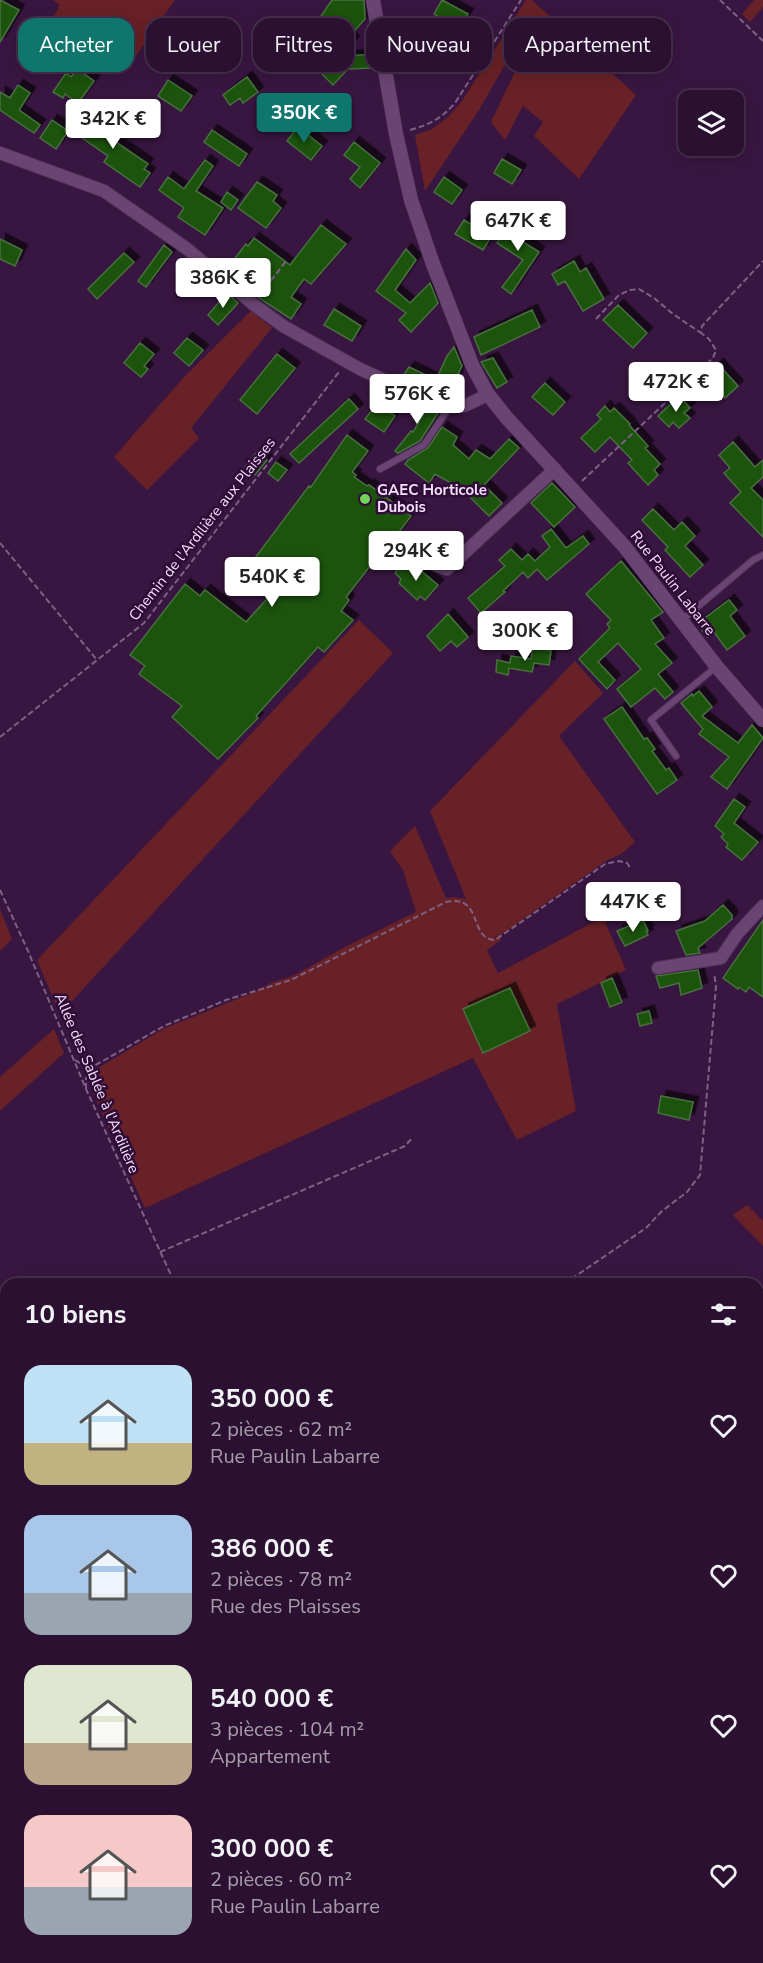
<!DOCTYPE html>
<html lang="fr">
<head>
<meta charset="utf-8">
<style>
  :root { --surface:#2b1031; --page:#331939; --text:#f1f3f6; --muted:#a69dab; --line:#47304d; --accent:#0f766e }
  body { margin:0; font-family:"Nunito Sans",sans-serif; background:var(--page); color:var(--text); height:100vh; display:flex; flex-direction:column; font-size:22px; white-space:nowrap }
  * { box-sizing:border-box; margin:0 }
  p { font-size:20px; color:var(--muted) }
  .icon { flex:none; width:33px; height:33px; fill:none; stroke:currentColor; stroke-width:2; stroke-linecap:round; stroke-linejoin:round }
  .map { position:relative; flex:1; overflow:hidden }
  .side { position:absolute; left:0px; top:1278px; width:764px; height:686px; display:flex; flex-direction:column; background:var(--surface); border-radius:18px 18px 0 0; box-shadow:0 3px 15px #0003,0 0 0 2px var(--line) }
  .side>* { flex:none }
  .hud { position:absolute; left:18px; top:18px; width:728px; height:54px; display:flex; gap:12px }
  .controls { position:absolute; left:678px; top:90px; display:grid; gap:12px }
  .controls a { display:grid; place-items:center; width:66px; height:66px; border-radius:12px; background:var(--surface); box-shadow:0 3px 15px #0003,0 0 0 2px var(--line); font-size:30px }
  .price { position:absolute; translate:-50% -51px; padding:0 14px; border-radius:6px; background:#fff; color:#222; font-size:20px; line-height:39px; filter:drop-shadow(0 2px 3px #0008) }
  .price::after { content:''; position:absolute; left:50%; top:36px; width:18px; height:14px; margin-left:-9px; background:inherit; clip-path:polygon(0 0,100% 0,50% 100%) }
  .price.active { background:var(--accent); color:#fff }
  ul { padding:0; list-style:none }
  li { display:flex; align-items:center; gap:18px; height:150px; padding:0 24px }
  li span { display:grid; place-items:center; flex:none; width:168px; height:120px; border-radius:18px; color:#555 }
  li>.icon { margin-inline-start:auto }
  span .icon { width:72px; height:72px; fill:#fffc; stroke-width:1 }
  li b { font-size:26px }
  h2 { display:flex; justify-content:space-between; align-items:center; height:72px; padding:0 24px; font-size:26px }
  .pill { padding:0 21px; border-radius:18px; background:var(--surface); box-shadow:0 3px 15px #0003,0 0 0 2px var(--line); font-size:21px; line-height:54px }
  .pill.active { background:var(--accent); color:#fff }
  .map>svg:first-child { display:block }
  .green { fill:#682126 }
  .building { fill:#1a5207; stroke:#497040; stroke-width:1.5; filter:url(#shadow) }
  .lines { fill:none; stroke-linecap:round; stroke-linejoin:round }
  .service-casing { stroke:#4e3155; stroke-width:8 }
  .minor-casing { stroke:#4e3155; stroke-width:14 }
  .tertiary-casing { stroke:#4e3155; stroke-width:15 }
  .path { stroke:#7e6085; stroke-width:2; stroke-dasharray:6 3; stroke-linecap:butt }
  .service { stroke:#6a4573; stroke-width:6 }
  .minor { stroke:#6a4573; stroke-width:12 }
  .tertiary { stroke:#6a4573; stroke-width:14 }
  .poi-dot { fill:#74d25c; stroke:#2f0c37; stroke-width:2 }
  .labels { text-anchor:middle; dominant-baseline:central; stroke-width:5; stroke-linejoin:round; paint-order:stroke }
  .poi-label { font-size:15px; font-weight:bold; fill:#f4dffa; stroke:#2f0c37; text-anchor:start }
  .street-label { font-size:15px; fill:#f4dffa; stroke:#2f0c37 }
</style>
</head>
<body>
<div class="map">
<svg width="763" height="1963" viewBox="0 0 763 1963">
  <defs>
    <filter id="shadow"><feDropShadow dx="5.5" dy="-5.5" stdDeviation="0" flood-color="#0009"/></filter>
  </defs>
  <rect width="100%" height="100%" fill="#391641"/>
  <path class="green" d="M53 0H175L129 66 89 42 77 57 43 36 60 5Z
    M526 0H532L636 95 579 179 534 136 543 122 523 106 505 140 491 122 533 34 525 30 479 110 425 191 415 135 432 129 448 117 462 101Z
    M754 0H763V7L750 22 742 14Z
    M251 311 272 328 191 428 199 438 147 490 114 457 184 377Z
    M359 620 393 653 60 1014 37 960Z
    M575 661 603 693 559 736 635 842 621 854 606 861 499 936 493 937 502 939 487 950 498 973 603 917 626 970 557 1004 576 1111 517 1140 473 1058 145 1208 93 1093 91 1080 95 1070 163 1029 252 993 271 983 295 975 345 947 416 912 403 870 390 851 415 826 446 898 453 897 466 899 430 811Z
    M0 909 12 939 0 951Z
    M54 1029 64 1053 0 1111V1077Z
    M747 1205 763 1221V1246L733 1215Z
    M763 1396V1481L758 1476V1401Z
    M6 1493V1617L0 1614V1499Z
    M0 1637 6 1639V1958H263L254 1963H0Z
    M763 1756V1844L758 1848V1760Z
    M763 1873V1963H622L631 1958H758V1876Z"/>
  <path class="building" d="M0 0 19 10 0 42Z
    M332 0H364L365 19 349 37 354 41 340 57 371 54 372 68 348 69 333 85 316 68 320 63 308 53 326 29 324 28 329 22 321 16Z
    M442 0 468 14 458 29 434 14Z
    M212 23 225 26 222 38 216 37 213 52 209 55 191 51V34L198 24 211 26Z
    M77 69 94 81 78 103 65 94 63 98 53 92 66 73 71 77Z
    M247 77 258 92 243 103 240 98 230 105 223 95Z
    M168 80 192 96 181 111 158 96Z
    M18 85 30 93 19 110 40 125 34 133 0 110V92L10 98Z
    M88 114 121 136 116 142 148 164 144 169 150 173 140 187 104 162 108 156 75 133Z
    M52 120 68 131 56 149 40 138Z
    M298 127 322 146 311 160 287 141Z
    M212 130 247 154 239 166 204 142Z
    M354 142 380 163 360 188 350 179 360 167 344 155Z
    M502 159 521 170 512 184 494 173Z
    M205 160 213 166 196 191 223 208 205 235 178 217 184 208 159 190 168 177 184 189Z
    M444 177 462 190 452 204 434 192Z
    M257 182 277 195 273 201 281 208 266 228 238 208Z
    M227 192 238 200 231 210 221 202Z
    M519 218 532 226 523 242 539 252 511 294 502 287 523 260 497 243 505 230 509 233Z
    M464 220 491 237 483 250 455 234Z
    M321 225 346 244 311 284 304 279 291 297 301 304 291 319 256 296 226 270 246 244 248 246 254 238 290 265Z
    M0 239 22 250 15 266 0 259Z
    M164 245 172 252 146 287 138 281Z
    M406 249 416 260 395 290 410 303 430 283 438 303 411 332 399 320 406 313 376 291Z
    M124 253 134 262 97 299 88 289Z
    M574 261 580 272 586 268 604 299 583 311 565 281 558 285 552 274Z
    M227 293 238 303 218 325 208 315Z
    M618 305 647 333 633 348 603 320Z
    M334 309 361 326 352 341 324 325Z
    M532 310 540 327 481 355 474 337Z
    M187 338 203 350 189 366 174 353Z
    M140 343 154 354 144 366 148 369 141 377 124 363Z
    M454 347 462 366 447 397H441L401 379 409 367 436 380 447 356Z
    M277 354 295 368 257 414 240 400Z
    M493 358 507 382 497 388 481 362Z
    M718 364 738 386 725 398 715 387 707 394 697 384Z
    M545 383 565 402 553 415 532 397Z
    M399 396 438 413 420 441 398 453 395 451 411 431 413 432 425 412 397 401Z
    M679 396 690 408 684 413 690 418 679 428 673 422 669 427 658 416Z
    M349 399 358 409 299 463 290 454Z
    M377 404 395 416 384 432 365 419Z
    M605 406 610 412 614 408 630 424 629 425 648 446 645 448 660 464 654 470 658 475 648 485 628 463 632 460 610 437 595 452 581 438 601 419 597 415Z
    M442 427 457 437 453 445 469 459 476 450 490 459 509 439 519 448 484 485 502 503 489 516 462 489 435 474 429 483 405 464 408 460 428 448Z
    M347 435 368 451 352 472 356 475 354 477 367 486 369 485 411 516 390 544 388 543 346 597 349 600 341 611 353 620 324 652 318 647 256 716 258 718 218 759 172 717 182 706 139 674 145 666 130 655 185 584 200 596 205 590 246 622 274 591 246 570 309 486 311 487Z
    M733 442 755 467 763 460V477L751 488 763 500V537L730 503 741 492 724 473 730 468 719 455Z
    M257 452 267 460 255 475 245 467Z
    M276 462 287 470 278 481 268 473Z
    M552 483 575 507 554 527 531 503Z
    M653 509 674 530 682 522 695 536 685 546 703 565 690 577 665 550 668 547 642 520Z
    M551 529 566 548 583 536 589 544 547 580 537 569 528 578 523 572 503 591 505 592 481 613 468 598 505 566 499 560 511 549 522 560 528 554 535 561 550 547 542 536Z
    M621 561 663 612 651 620 664 638 655 644 672 663 658 674 673 692 665 699 655 688 631 707 617 689 641 669 618 643 598 662 615 680 607 689 579 659 610 628 607 624 611 620 586 594Z
    M403 563 410 568 413 564 438 585 425 600 420 596 417 600 399 583 401 579 395 573Z
    M729 600 737 610 730 616 745 636 727 650 714 632 707 637 697 624Z
    M448 614 468 637 457 647 451 641 440 651 427 636Z
    M533 647 551 651 549 665 534 663 532 672 509 668 508 675 496 672 497 660 510 663 511 656 531 659Z
    M699 691 712 707 702 716 738 743 752 725 763 738 727 789 711 777 729 757 699 734 703 729 681 703 692 694 693 696Z
    M622 707 644 739 647 738 655 749 652 751 666 770 669 768 677 780 657 794 604 719Z
    M734 799 745 807 734 823 758 842 742 860 726 847 728 844 721 837 724 834 715 826Z
    M652 898 657 908 637 917 632 908Z
    M723 905 732 915V919L698 948 700 953 686 955 676 931 705 921Z
    M643 920 648 931 646 932 648 935 625 946 617 931Z
    M763 920V997L749 987 746 992 739 987 738 989 723 978Z
    M698 970 702 988 681 995 679 983 660 988 656 976Z
    M612 978 622 1002 610 1007 601 983Z
    M510 988 530 1031 483 1053 463 1009Z
    M649 1011 652 1023 640 1026 637 1014Z
    M661 1096 693 1102 689 1120 658 1113Z"/>
  <g class="lines">
    <g class="service-casing">
      <path id="service" d="M380 469 424 445 450 406
        M682 620 753 560 763 555
        M676 756 651 720 716 667"/>
    </g>
    <g class="minor-casing">
      <path id="minor" d="M0 153 104 191 186 248 253 304 283 326 360 369 439 405 464 406 481 398 487 393
        M435 565 447 569 555 469
        M658 968 721 958 737 934 763 906
        M758 1509 763 1505"/>
    </g>
    <g class="tertiary-casing">
      <path id="tertiary" d="M373 0 396 134 411 200 433 264 472 365 487 393 506 417 624 546 717 667 763 720"/>
    </g>
    <path class="path" d="M720 0 763 41
      M410 130C429 125 442 118 455 103L521 0
      M260 295 286 261
      M596 319 619 295 630 290 639 289 654 298 673 314 701 333
      M582 481 713 358 716 350 709 339 701 333 702 326 763 261
      M0 543 97 660
      M0 737 144 623 339 372
      M0 890 28 951 86 1089 175 1284
      M75 1060 85 1066H94
      M86 1089V1078L94 1066 164 1026 226 1000 291 980 446 902C484 894 468 939 495 940L605 864 619 861 627 863 631 869
      M160 1252 405 1146 413 1137
      M564 1284 646 1228 662 1211 687 1192 700 1175 716 986 714 973
      M0 1622 6 1625
      M598 1958 602 1963"/>
    <use href="#service" class="service"/>
    <use href="#minor" class="minor"/>
    <use href="#tertiary" class="tertiary"/>
  </g>
  <circle class="poi-dot" cx="365" cy="499" r="6"/>
  <g class="labels">
    <g class="poi-label">
      <text x="377" y="490">GAEC Horticole<tspan x="377" dy="17">Dubois</tspan></text>
    </g>
    <g class="street-label">
      <text transform="translate(202 529) rotate(-52)">Chemin de l'Ardilière aux Plaisses</text>
      <text transform="translate(673 583) rotate(52)">Rue Paulin Labarre</text>
      <text transform="translate(97 1083) rotate(67)">Allée des Sablée à l'Ardilière</text>
    </g>
  </g>
</svg>
<div class="controls">
<a><svg class="icon" aria-label="layers" viewBox="0 0 24 24"><path d="M12 4l9 5-9 5-9-5zM3 14l9 5 9-5"/></svg></a>
</div>
<b class="price active" style="left:304px;top:144px">350K €</b>
<b class="price" style="left:113px;top:150px">342K €</b>
<b class="price" style="left:518px;top:252px">647K €</b>
<b class="price" style="left:223px;top:309px">386K €</b>
<b class="price" style="left:676px;top:413px">472K €</b>
<b class="price" style="left:417px;top:425px">576K €</b>
<b class="price" style="left:416px;top:582px">294K €</b>
<b class="price" style="left:272px;top:608px">540K €</b>
<b class="price" style="left:525px;top:662px">300K €</b>
<b class="price" style="left:633px;top:933px">447K €</b>
<div class="hud">
<a class="pill active">Acheter</a>
<a class="pill">Louer</a>
<a class="pill">Filtres</a>
<a class="pill">Nouveau</a>
<a class="pill">Appartement</a>
</div>
<section class="side">
<h2>10 biens<svg class="icon" aria-label="filters" viewBox="0 0 24 24"><path d="M4 7h16M4 17h16"/><circle cx="9" cy="7" r="2"/><circle cx="15" cy="17" r="2"/></svg></h2>
<ul>
<li><span style="background:linear-gradient(#bfe0f5 65%,#c2b280 0)"><svg class="icon" aria-label="home" viewBox="0 0 24 24"><path d="M3 11l9-7 9 7M6 9v11h12V9"/></svg></span><div><b>350 000 €</b><p>2 pièces · 62 m²</p><p>Rue Paulin Labarre</p></div><svg class="icon" aria-label="heart" viewBox="0 0 24 24"><path d="M12 20l-8-8c-3-5 5-10 8-4 3-6 11-1 8 4z"/></svg></li>
<li><span style="background:linear-gradient(#a9c7e8 65%,#9aa5b1 0)"><svg class="icon" aria-label="home" viewBox="0 0 24 24"><path d="M3 11l9-7 9 7M6 9v11h12V9"/></svg></span><div><b>386 000 €</b><p>2 pièces · 78 m²</p><p>Rue des Plaisses</p></div><svg class="icon" aria-label="heart" viewBox="0 0 24 24"><path d="M12 20l-8-8c-3-5 5-10 8-4 3-6 11-1 8 4z"/></svg></li>
<li><span style="background:linear-gradient(#dfe7d0 65%,#b9a48a 0)"><svg class="icon" aria-label="home" viewBox="0 0 24 24"><path d="M3 11l9-7 9 7M6 9v11h12V9"/></svg></span><div><b>540 000 €</b><p>3 pièces · 104 m²</p><p>Appartement</p></div><svg class="icon" aria-label="heart" viewBox="0 0 24 24"><path d="M12 20l-8-8c-3-5 5-10 8-4 3-6 11-1 8 4z"/></svg></li>
<li><span style="background:linear-gradient(#f6c9c9 60%,#9aa5b1 0)"><svg class="icon" aria-label="home" viewBox="0 0 24 24"><path d="M3 11l9-7 9 7M6 9v11h12V9"/></svg></span><div><b>300 000 €</b><p>2 pièces · 60 m²</p><p>Rue Paulin Labarre</p></div><svg class="icon" aria-label="heart" viewBox="0 0 24 24"><path d="M12 20l-8-8c-3-5 5-10 8-4 3-6 11-1 8 4z"/></svg></li>
</ul>
</section>
</div>
</body>
</html>
